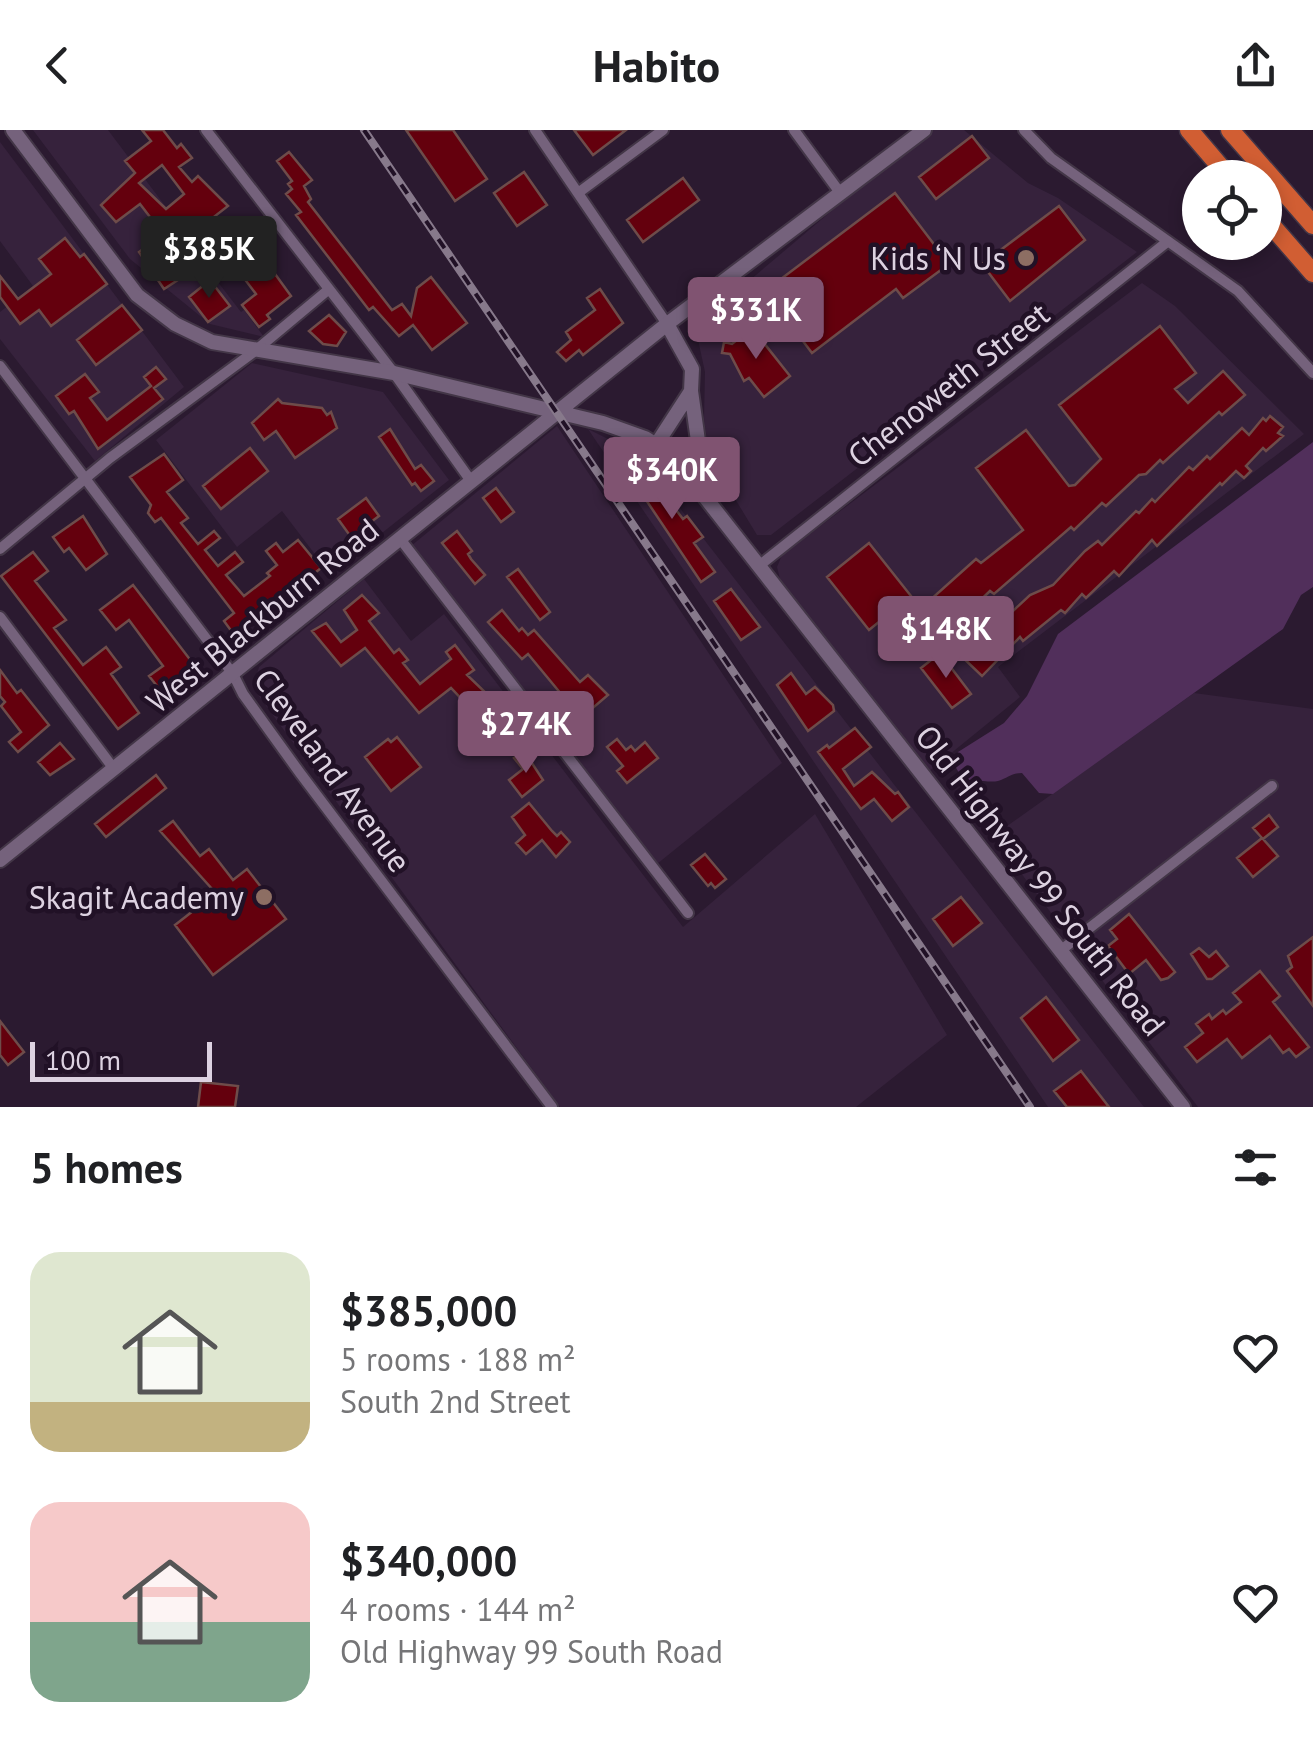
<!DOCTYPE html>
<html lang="en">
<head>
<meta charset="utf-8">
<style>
  :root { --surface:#fff; --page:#f6f6f6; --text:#202124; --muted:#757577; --accent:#805371 }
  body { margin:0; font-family:"PT Sans",sans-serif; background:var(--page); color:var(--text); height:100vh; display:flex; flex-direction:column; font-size:38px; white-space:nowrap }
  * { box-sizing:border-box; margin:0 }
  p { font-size:32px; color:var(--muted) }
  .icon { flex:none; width:55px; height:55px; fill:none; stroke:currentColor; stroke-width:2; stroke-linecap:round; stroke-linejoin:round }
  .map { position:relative; height:977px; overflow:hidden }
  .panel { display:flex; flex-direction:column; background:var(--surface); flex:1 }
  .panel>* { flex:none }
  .tools { position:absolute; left:1182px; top:30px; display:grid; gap:20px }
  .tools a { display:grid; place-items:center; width:100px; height:100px; border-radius:50%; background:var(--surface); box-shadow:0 5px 15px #0003; font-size:50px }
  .scale { position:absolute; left:30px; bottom:25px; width:182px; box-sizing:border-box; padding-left:10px; border:5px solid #ddd2e1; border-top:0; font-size:28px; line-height:35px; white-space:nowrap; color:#ddd2e1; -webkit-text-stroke:8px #211126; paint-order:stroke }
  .price { position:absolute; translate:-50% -85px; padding:0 22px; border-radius:10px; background:var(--accent); color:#fff; font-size:32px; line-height:65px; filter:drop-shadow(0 2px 5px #0008) }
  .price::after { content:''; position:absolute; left:50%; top:60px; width:30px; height:22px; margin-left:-15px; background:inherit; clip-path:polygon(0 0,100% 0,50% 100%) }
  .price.on { background:#222; color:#fff }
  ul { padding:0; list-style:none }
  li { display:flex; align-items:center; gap:30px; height:250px; padding:0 30px }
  li span { display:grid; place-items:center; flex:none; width:280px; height:200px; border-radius:30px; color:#555 }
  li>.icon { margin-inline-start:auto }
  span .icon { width:120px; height:120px; fill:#fffc; stroke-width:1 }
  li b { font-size:42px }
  h2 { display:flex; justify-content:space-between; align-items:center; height:120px; padding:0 30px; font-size:42px }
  header { display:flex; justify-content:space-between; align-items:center; height:130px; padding:0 30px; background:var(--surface); font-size:45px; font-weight:700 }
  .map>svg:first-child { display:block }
  .built { fill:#36223c }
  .green { fill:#512f5b }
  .building { fill:#64000d; stroke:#6e4c4a; stroke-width:2.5; fill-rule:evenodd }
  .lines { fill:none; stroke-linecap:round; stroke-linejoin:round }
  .street-casing { stroke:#433647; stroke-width:14 }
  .secondary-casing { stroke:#433647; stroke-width:18 }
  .highway-casing { stroke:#433647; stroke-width:21 }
  .street { stroke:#75627c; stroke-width:10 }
  .secondary { stroke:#75627c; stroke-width:14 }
  .highway { stroke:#d15e33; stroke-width:18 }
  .rail-casing { stroke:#87798b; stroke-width:8 }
  .rail { stroke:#211126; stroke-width:4; stroke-dasharray:11; stroke-linecap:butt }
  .education-dot { fill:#8d6e63; stroke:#211126; stroke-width:4 }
  .labels { text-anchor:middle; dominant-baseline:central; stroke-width:9; stroke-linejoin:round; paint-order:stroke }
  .poi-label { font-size:32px; fill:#ddd2e1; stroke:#211126; text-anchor:end }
  .street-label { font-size:32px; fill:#ddd2e1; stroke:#211126 }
</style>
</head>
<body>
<header><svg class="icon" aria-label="back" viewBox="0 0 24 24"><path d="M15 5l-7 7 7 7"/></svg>Habito<svg class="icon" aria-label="share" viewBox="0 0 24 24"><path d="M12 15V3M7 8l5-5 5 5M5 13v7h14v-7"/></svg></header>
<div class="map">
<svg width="1313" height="977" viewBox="0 0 1313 977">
  <rect width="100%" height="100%" fill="#2b1a30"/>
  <path class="built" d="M33 0H108L184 101 181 104 241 182 244 180 264 207 210 194 130 129Z
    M927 0H964L1028 53 1058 68 1137 122 771 405H757L709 326 704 288 705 242 697 205 704 189Z
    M0 12 184 257 95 331 0 209V182L33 156 0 111Z
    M1142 153 1175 176 1304 304 998 537 1020 567 928 642 781 453 777 437 782 425Z
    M252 233 383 262 449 350 330 444 282 381 237 417 156 310Z
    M557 296 782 633 657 734 411 416Z
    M588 299 624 317 655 346 1144 977H1048Z
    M364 449 411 511 444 484 683 797 815 684 947 905 856 977H560L253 558 259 537Z
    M1194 563 1313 579V977H1198L993 706Z"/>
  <path class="green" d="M1313 312V457L1301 465 1283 499 1053 664 1039 663 1022 643C1011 643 1008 648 998 651 987 653 976 648 964 652L954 634 958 622 1004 593 1027 566 1058 504Z"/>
  <path class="building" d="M142 0H163L177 18 181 14 192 28 179 37 192 52 198 46 228 76 201 97 195 89 179 101 199 126 237 96 247 108 222 128 227 134 205 153 195 139 164 159 139 122 163 104 140 74 116 92 101 75 135 43 125 31 151 11ZM162 35 184 64 166 79 139 53Z
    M406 0H453L487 49 455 71Z
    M574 0H626L593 25Z
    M972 6 989 28 936 69 919 47Z
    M289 22 312 50 304 56 311 69 308 72 392 180 402 174 411 186 417 158 431 147 467 193 432 220 413 195 399 206 373 177 369 180 296 85 301 82 286 64 292 59 288 54 292 51 277 31Z
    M524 42 547 75 517 96 494 63Z
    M683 48 699 70 643 112 627 90Z
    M895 63 949 134 903 168 896 159 812 223 765 161Z
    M1059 76 1085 110 1010 171 982 134Z
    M65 108 80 127 84 124 107 154 51 196 39 180 20 194 0 167V146L18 169 51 144 39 129Z
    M263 119 274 134 270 137 291 166 267 185 270 189 259 197 242 175 256 164 237 139Z
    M210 150 230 176 208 192 189 167Z
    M600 159 623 193 583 225 579 220 566 231 557 222 571 210 566 202 595 180 587 168Z
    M122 175 142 200 96 235 77 210Z
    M329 185 346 202 337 216 323 214 309 201Z
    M1160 196 1196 243 1175 259 1188 273 1223 241 1245 265 1222 285 1219 282 1163 333 1160 330 1146 344 1139 345 1106 376 1102 373 1074 400 1071 397 994 464 990 461 960 490H947L929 471 976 429 981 433 1023 400 976 338 1026 300 1069 356 1075 355 1101 329 1059 275Z
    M752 198 790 246 764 267 749 248 744 251 730 224 722 223 724 212 732 214Z
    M156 237 166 249 154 258 163 269 98 319 74 281 69 284 56 266 85 244 99 262 90 268 107 290 151 256 144 247Z
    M278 269 282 273 322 278 327 285 331 282 337 298 295 328 276 301 264 310 252 293Z
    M1270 286 1283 297 1278 303 1283 306 1266 321 1263 318 1246 336 1251 341 1244 348 1236 341 1222 355 1220 353 1157 416 1152 410 1119 446 1114 441 1086 468 1082 464 1065 483 1061 480 1023 511 1020 507 982 546 958 523 977 504 983 509 1030 465 1053 455 1085 421 1098 411 1102 415 1136 381 1139 383 1152 369 1155 372 1189 337 1193 340 1207 326 1210 329 1242 298 1249 305 1263 288 1266 291Z
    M390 299 415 339 421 335 434 351 421 361 415 353 412 355 379 307Z
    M250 318 268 341 221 379 203 356Z
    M164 324 183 350 167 362 188 388 181 393 198 414 214 401 220 408 205 420 218 436 235 422 243 432 226 445 244 466 270 446 267 443 277 435 266 421 276 413 283 422 298 410 321 438 235 506 224 491 234 483 161 388 155 392 148 383 151 375 130 347Z
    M633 327 670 378 673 376 683 389 687 386 703 407 694 413 715 442 701 452 622 334Z
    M496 358 514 382 501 392 483 368Z
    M366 368 379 386 351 407 338 389Z
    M83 386 107 424 86 440 69 418 64 422 53 407Z
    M457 401 472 421 468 424 471 429 485 445 475 454 442 413Z
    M869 413 911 466 869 500 827 447Z
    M33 422 48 441 35 451 66 490 54 498 83 535 106 517 121 537 111 544 139 583 118 599 1 446Z
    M518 439 550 482 540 490 507 447Z
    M133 455 198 540 165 566 149 546 163 536 129 490 116 500 100 480Z
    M731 459 760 497 741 510 714 471Z
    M362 465 379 483 369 491 394 523 399 519 408 530 403 533 420 554 451 529 446 522 455 515 474 540 467 545 491 568 474 582 451 558 419 583 365 518 341 536 312 501 326 493 341 512 357 500 344 480Z
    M502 480 519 501 522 498 528 505 534 500 580 552 588 545 608 565 581 588 528 524 522 529 488 492Z
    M940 523 971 564 952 578 921 538Z
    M0 540 17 563 21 560 49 595 18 622 9 612 21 602 1 576 5 572 0 566Z
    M791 543 806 564 815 557 833 575 834 581 808 601 777 555Z
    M855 598 871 617 843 639 854 656 872 642 895 664 898 662 909 677 892 691 874 669 861 679 818 622 827 615 829 618Z
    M397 607 421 637 391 661 365 627 388 609 391 612Z
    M617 609 626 620 631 616 635 621 645 612 658 628 627 653 617 641 623 636 607 617Z
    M60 613 74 629 50 645 38 632Z
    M524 621 543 650 522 667 509 650 523 639 514 628Z
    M156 645 166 658 106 707 95 694Z
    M529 673 552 701 557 706 561 702 570 712 556 727 542 710 526 724 516 713 525 705 512 687Z
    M1269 685 1278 697 1263 709 1278 726 1253 747 1237 728 1262 708 1253 698Z
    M173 691 200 726 209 719 233 750 247 739 286 789 213 845 175 795 202 774 199 770 213 760 160 701Z
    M705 724 726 749 715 758 711 753 708 756 691 735Z
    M961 767 982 793 953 816 933 789Z
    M1129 784 1175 842 1168 848 1161 850 1146 830 1129 844 1108 816 1117 809 1110 800Z
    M1313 807V876L1287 841 1292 837 1288 826Z
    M1199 818 1209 827 1216 821 1228 836 1212 849H1207L1191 824Z
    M1260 841 1280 866 1273 872 1309 917 1296 927 1289 919 1283 923 1270 906 1242 928 1227 909 1197 932 1185 917 1203 903 1196 894 1209 884 1212 889 1223 880 1226 884 1241 872 1233 863Z
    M1046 867 1079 910 1053 931 1021 888Z
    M0 891 24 922 8 935 0 925Z
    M1081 941 1109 977H1067L1054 961Z
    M201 952 238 956 235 977H198Z"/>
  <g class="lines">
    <g class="street-casing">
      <path id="street" d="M206 0 394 243 471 351
        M535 0 667 194
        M794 0 841 64
        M1024 0 1051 28 1238 161 1313 243
        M578 63 663 0
        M0 236 233 544 243 564 300 643 552 977
        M401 410 688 783
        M0 419 110 328 255 221 328 160
        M760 435 1167 112
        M0 487 114 639
        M1060 821 1272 656"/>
    </g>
    <g class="secondary-casing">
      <path id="secondary" d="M13 0 137 165 175 194 212 212 394 243 603 293 645 308 672 325 1183 977
        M667 194 692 239 691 261 705 361
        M656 315 691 261
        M0 730 667 194 924 0"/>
    </g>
    <g class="highway-casing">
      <path id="highway" d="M1189 0 1230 48
        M1230 0 1313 95
        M1265 88 1313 143"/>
    </g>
    <use href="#street" class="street"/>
    <use href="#secondary" class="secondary"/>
    <use href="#highway" class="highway"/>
    <g class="rail-casing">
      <path id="rail" d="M364 0 1030 977"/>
    </g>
    <use href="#rail" class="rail"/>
  </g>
  <g class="education-dot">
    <circle cx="1026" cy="128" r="10"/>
    <circle cx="264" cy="767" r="10"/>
  </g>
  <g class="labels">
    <g class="poi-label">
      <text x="1006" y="128">Kids ‘N Us</text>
      <text x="244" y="767">Skagit Academy</text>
    </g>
    <g class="street-label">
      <text transform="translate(948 254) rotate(-38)">Chenoweth Street</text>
      <text transform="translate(262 485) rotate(-39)">West Blackburn Road</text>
      <text transform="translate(333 640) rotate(54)">Cleveland Avenue</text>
      <text transform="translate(1041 750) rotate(52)">Old Highway 99 South Road</text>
    </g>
  </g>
</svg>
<div class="tools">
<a><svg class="icon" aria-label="locate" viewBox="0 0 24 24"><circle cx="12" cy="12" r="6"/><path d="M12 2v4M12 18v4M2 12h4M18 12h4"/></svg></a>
</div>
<div class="scale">100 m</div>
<b class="price on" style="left:209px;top:171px">$385K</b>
<b class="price" style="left:756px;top:232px">$331K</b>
<b class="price" style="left:672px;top:392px">$340K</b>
<b class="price" style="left:946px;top:551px">$148K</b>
<b class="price" style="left:526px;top:646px">$274K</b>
</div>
<section class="panel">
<h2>5 homes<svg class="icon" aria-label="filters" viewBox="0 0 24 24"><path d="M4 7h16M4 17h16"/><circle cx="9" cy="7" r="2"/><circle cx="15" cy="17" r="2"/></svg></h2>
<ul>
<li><span style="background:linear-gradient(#dfe7d0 75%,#c2b280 0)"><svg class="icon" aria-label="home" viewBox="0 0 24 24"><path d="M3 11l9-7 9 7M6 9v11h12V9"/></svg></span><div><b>$385,000</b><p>5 rooms · 188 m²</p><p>South 2nd Street</p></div><svg class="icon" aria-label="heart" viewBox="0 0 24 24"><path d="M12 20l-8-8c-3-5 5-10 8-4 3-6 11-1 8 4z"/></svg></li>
<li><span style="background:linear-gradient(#f6c9c9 60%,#7fa58c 0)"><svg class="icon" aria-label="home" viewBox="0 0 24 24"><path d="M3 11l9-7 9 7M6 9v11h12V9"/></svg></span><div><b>$340,000</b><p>4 rooms · 144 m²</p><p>Old Highway 99 South Road</p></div><svg class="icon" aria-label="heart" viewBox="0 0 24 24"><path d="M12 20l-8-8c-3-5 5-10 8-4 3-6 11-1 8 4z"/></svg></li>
</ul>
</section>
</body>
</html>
